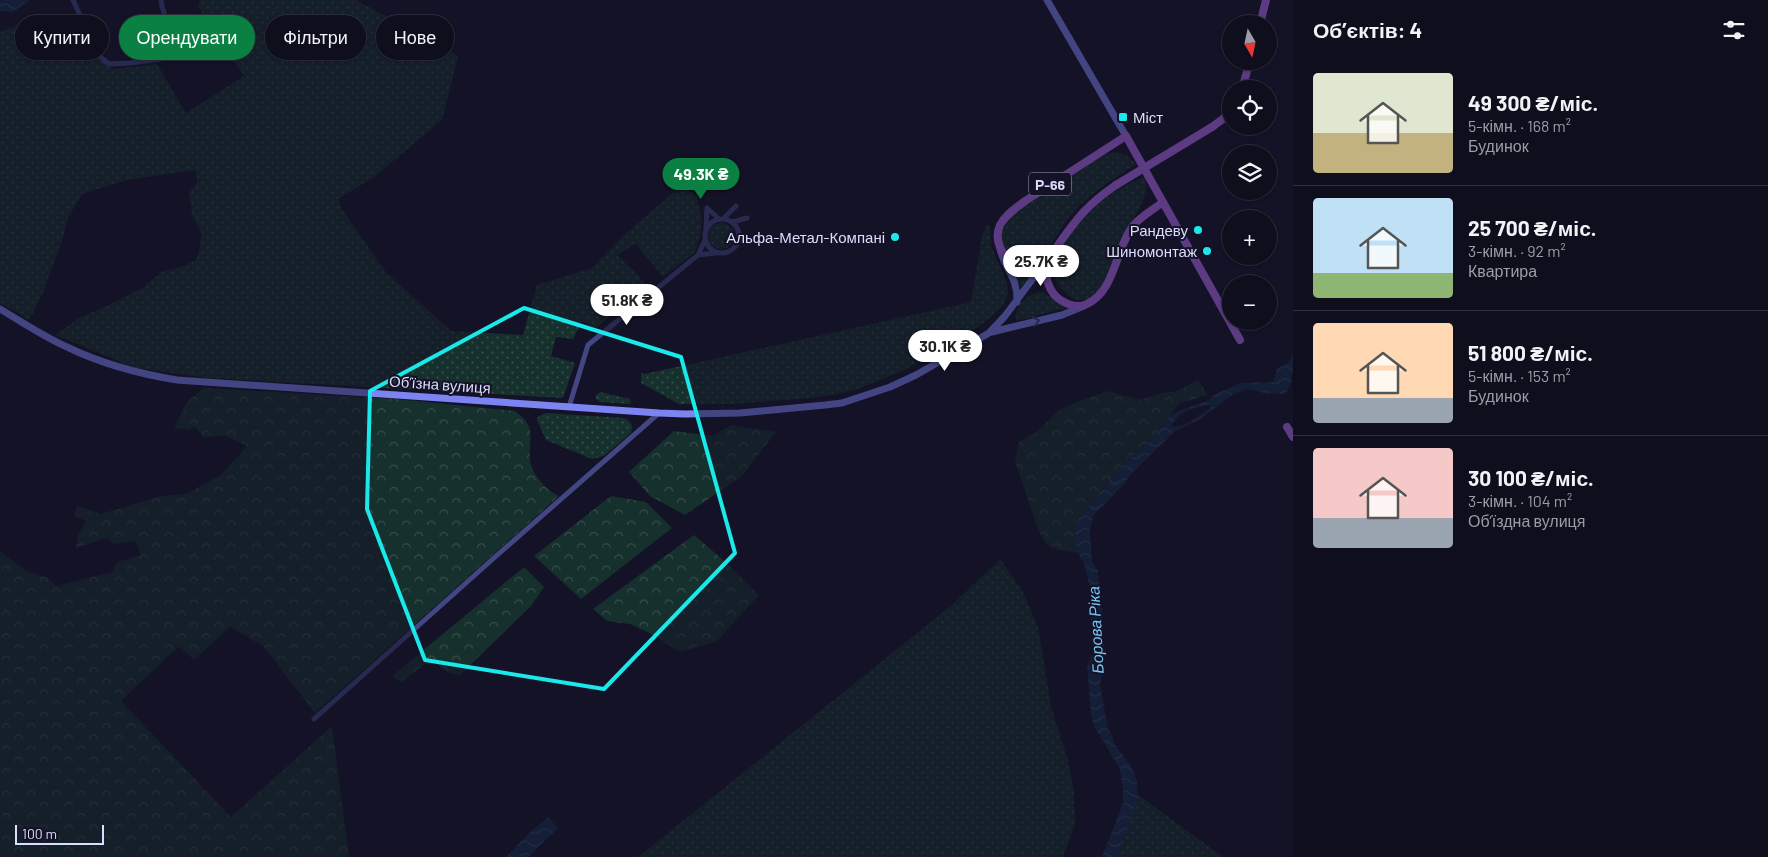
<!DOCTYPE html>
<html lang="uk">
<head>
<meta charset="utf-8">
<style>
  :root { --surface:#0f0e1d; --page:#181726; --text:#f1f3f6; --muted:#9b9ca4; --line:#2f2e3b; --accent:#0b8043 }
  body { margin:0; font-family:Barlow,sans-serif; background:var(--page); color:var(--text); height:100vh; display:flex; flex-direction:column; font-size:19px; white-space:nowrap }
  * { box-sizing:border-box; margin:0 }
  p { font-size:16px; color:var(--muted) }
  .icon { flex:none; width:28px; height:28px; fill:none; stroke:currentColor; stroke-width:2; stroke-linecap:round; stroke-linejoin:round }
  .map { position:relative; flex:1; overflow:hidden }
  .drawer { display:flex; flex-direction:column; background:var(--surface); width:475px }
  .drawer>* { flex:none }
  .guide { position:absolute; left:15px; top:15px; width:475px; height:45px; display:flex; gap:10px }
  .needle { width:32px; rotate:171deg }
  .tools { position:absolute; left:1222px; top:15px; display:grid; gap:10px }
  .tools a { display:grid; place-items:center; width:55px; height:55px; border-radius:50%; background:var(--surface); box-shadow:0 1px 4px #0004,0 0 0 1px var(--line); font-size:25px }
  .scale { position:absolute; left:15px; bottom:12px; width:89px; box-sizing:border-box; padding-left:5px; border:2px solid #dcdcfc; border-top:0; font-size:14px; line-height:18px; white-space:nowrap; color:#dcdcfc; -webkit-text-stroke:4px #141227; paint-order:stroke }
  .price { position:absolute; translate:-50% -42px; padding:0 11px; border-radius:18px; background:#fff; color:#222; font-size:16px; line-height:32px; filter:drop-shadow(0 1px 2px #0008) }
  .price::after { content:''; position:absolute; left:50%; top:30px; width:15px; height:11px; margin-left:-8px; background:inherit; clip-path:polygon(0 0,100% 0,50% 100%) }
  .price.current { background:var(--accent); color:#fff }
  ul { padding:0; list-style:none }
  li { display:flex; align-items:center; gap:15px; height:125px; padding:0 20px }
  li+li { border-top:1px solid var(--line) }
  li span { display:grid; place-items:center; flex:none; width:140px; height:100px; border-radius:5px; color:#555 }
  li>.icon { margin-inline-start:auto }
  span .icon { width:60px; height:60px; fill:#fffc; stroke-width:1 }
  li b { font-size:21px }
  h2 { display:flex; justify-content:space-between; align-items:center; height:60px; padding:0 20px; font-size:21px }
  .tag { padding:0 18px; border-radius:22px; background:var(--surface); box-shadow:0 1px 4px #0004,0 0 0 1px var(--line); font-size:18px; line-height:45px }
  .tag.current { background:var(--accent); color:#fff }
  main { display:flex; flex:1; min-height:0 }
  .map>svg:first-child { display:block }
  .grass { fill:url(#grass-dots) }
  .forest { fill:url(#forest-crowns) }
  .water { fill:url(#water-waves); fill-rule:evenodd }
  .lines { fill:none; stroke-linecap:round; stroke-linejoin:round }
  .street { stroke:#424681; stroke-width:5 }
  .secondary { stroke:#7c84f2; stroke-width:7 }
  .primary { stroke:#b36df1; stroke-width:8 }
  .primary-bridge { stroke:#b36df1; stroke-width:8 }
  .oneway { stroke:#434582 }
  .marked { fill:none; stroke:#1ae8e9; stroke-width:4; stroke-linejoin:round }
  .poi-dot { fill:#1ae8e9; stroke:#141227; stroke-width:2 }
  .labels { text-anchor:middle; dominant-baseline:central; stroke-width:4; stroke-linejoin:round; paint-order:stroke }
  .shield { fill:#141227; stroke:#a09fbc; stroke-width:1 }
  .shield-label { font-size:14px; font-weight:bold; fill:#dcdcfc }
  .poi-label { font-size:15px; fill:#dcdcfc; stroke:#141227; text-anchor:end }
  .street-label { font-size:15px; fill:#dcdcfc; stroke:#141227 }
  .water-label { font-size:16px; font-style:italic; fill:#74c3f2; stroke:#141227 }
</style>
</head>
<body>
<main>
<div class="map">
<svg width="1293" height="857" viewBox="0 0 1293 857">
  <defs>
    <pattern id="grass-dots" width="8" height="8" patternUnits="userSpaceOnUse" patternTransform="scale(1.25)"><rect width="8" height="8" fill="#16302d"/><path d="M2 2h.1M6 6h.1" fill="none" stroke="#374d4c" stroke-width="1.8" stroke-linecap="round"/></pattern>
    <pattern id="forest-crowns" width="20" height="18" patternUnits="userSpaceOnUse" patternTransform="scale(1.25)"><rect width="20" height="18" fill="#16302d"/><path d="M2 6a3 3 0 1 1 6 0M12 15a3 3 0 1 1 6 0" fill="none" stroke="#374d4c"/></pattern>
    <pattern id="water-waves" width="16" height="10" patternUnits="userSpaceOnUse" patternTransform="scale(1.25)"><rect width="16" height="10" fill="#142d49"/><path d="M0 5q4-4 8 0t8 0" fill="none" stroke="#364b64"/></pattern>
  </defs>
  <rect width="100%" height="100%" fill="#141227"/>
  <path class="grass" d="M200 0H356L458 56 442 120 373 178 338 199 343 211 386 272 451 331 523 335 537 285 592 268 624 235 682 185 697 197 702 219 700 237 695 252 663 277 636 244 617 255 636 273 647 287 595 328 582 321 573 339 556 337 551 356 575 363 563 398 209 378 135 368 55 335 79 318 109 305 144 287 161 272 182 267 196 260 200 247 201 233 192 214 189 193 198 181 195 170 127 180 82 194 68 218 63 238 42 295 29 320 0 303V32L39 16 55 22 113 69 157 64 186 113 244 76 198 7Z
    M1117 152 1126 155 1136 164C1117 177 1097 189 1080 205 1068 216 1060 231 1051 245 1048 248 1045 254 1042 257 1027 270 1008 255 1002 242 997 233 1002 224 1007 217L1085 166 1106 154Z
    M1145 176C1151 198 1135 213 1126 232 1118 250 1106 287 1090 298 1072 310 1045 276 1054 259 1064 238 1081 218 1098 202 1111 191 1130 184 1145 176Z
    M708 236a13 13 0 1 1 26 0a13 13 0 1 1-26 0Z
    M987 224 991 227V245L1007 283 1008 294 1003 305 993 316 946 349 902 371 858 389 832 395 800 399 732 404H679L641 383V373L645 374 971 302 982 236Z
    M1007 261C1017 267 1026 270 1038 268L1022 289Z
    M1038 292 1045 293 1065 308 1017 321 1015 316C1017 306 1027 295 1038 292Z
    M600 392 630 399 631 402 629 404 600 402 596 399 595 396Z
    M545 413 624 418 630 422 632 426 631 433 604 456 592 459 546 440 537 420 538 417Z
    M1000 559 1022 590 1038 627 1052 710 1068 760 1074 792 1075 824 1063 857H638L952 605Z
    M1137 794 1223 857H1117L1134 810Z"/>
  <path class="forest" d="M1198 380 1208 395 1179 404 1152 440 1122 466 1076 522 1074 539 1078 553 1059 550 1047 545 1039 532 1015 461 1019 442 1038 431 1058 411 1074 403 1108 391 1140 400 1162 393 1177 391Z
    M204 388 396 399 515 411C538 428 528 436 530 460 532 475 546 490 559 496L315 713 263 646 230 627 194 660 179 646 121 701 231 817 332 726 349 857H0V551L26 571 46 577 56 586 112 572 117 562 141 555 136 541 114 544 107 538 76 548 78 534 87 521 74 516 77 506 101 514 160 496 186 494 221 475 247 446 224 435 204 438 194 426 189 430 174 428 187 402Z
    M731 425 776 432 742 476 685 515 650 496 629 472 674 431 713 436Z
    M611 496 646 502 672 528 581 599 534 556Z
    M694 535 730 566 759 595 716 642 680 652 653 635 630 624 607 621 593 609Z
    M524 567 544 587 531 606 460 675C447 674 441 668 433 659L401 682 392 676Z"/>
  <path class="water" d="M0 0H29V1L12 12 0 11Z
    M1293 356C1293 370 1293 384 1285 394L1264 393 1247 389 1234 394 1200 419 1174 432 1130 475 1124 484 1093 516 1090 530 1092 562 1098 571V581L1101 586 1098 598 1102 607 1105 659 1100 684 1108 729C1113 734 1112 740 1116 746 1123 756 1131 764 1135 775 1144 797 1125 835 1117 857H1102L1123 803V788L1120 769 1094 726 1091 713 1087 667 1094 651V634L1091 617 1092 595 1084 564 1078 553 1074 539 1076 522 1122 466 1152 440 1170 416 1183 409 1207 401 1214 395 1241 383 1273 382 1277 369 1288 363ZM1206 405H1211V407C1201 415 1185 428 1171 426 1177 413 1192 408 1206 405Z
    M548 817 558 828 528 857H506L529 833Z"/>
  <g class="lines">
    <path class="street" d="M73 0 98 55 109 64 130 63 176 57 181 50C179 32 162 19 161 0
      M705 236a17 17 0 1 1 34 0a17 17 0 1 1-34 0Z
      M723 219 736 206
      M732 222 747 218
      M706 228 707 208 719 219
      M705 240 698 255 716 253
      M569 407 588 345 698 255
      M314 719 495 557 659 413"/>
    <path class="secondary" d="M1047 0 1126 136
      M1000 249C1005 270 1018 277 1017 302
      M0 309C22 322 44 337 67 347 102 364 140 374 177 380L659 413 685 414 740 413 825 405 842 403 890 387 916 375 989 333 1005 316 1046 261
      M992 332 1062 315 1084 306"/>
    <path class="primary" d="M1260 24 1266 0
      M1242 89 1250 61
      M1212 127 1223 119 1231 110
      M1116 185C1088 204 1077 218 1058 245 1055 250 1049 255 1047 261 1043 275 1049 294 1062 301 1069 305 1079 308 1087 304 1116 290 1115 249 1133 226 1141 216 1153 210 1163 202
      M1047 260C1038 263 1030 266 1021 264 1003 261 993 241 1000 225 1005 215 1016 208 1025 201L1126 136 1240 340
      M1287 427 1293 437"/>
    <path class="primary-bridge" d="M1116 185 1212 127"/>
  </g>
  <defs><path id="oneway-chevron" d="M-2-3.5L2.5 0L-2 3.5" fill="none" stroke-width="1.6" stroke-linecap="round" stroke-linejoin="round" transform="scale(1.25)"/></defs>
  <use class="oneway" href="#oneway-chevron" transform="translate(1036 321) rotate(-14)"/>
  <path d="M0 0H1293V857H0ZM524 308 681 357 735 553 604 689 425 660 367 509 370 391Z" fill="#141227" fill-opacity=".55" fill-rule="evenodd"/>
  <path class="marked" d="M524 308 681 357 735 553 604 689 425 660 367 509 370 391Z"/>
  <g class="poi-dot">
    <rect x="1118" y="112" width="10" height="10" rx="2.5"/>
    <circle cx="1198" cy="230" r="5"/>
    <circle cx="895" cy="237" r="5"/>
    <circle cx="1207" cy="251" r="5"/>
  </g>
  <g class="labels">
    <rect class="shield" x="1029" y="172.5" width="42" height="23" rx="4"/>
    <g class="shield-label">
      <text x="1050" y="184">Р-66</text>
    </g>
    <g class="poi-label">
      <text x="1133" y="117" text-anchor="start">Міст</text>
      <text x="1188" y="230">Рандеву</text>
      <text x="885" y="237">Альфа-Метал-Компані</text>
      <text x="1197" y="251">Шиномонтаж</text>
    </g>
    <g class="street-label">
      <text transform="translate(440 384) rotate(4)">Об’їзна вулиця</text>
    </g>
    <g class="water-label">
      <text transform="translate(1095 630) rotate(-93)">Борова Ріка</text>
    </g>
  </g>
</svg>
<div class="tools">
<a><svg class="needle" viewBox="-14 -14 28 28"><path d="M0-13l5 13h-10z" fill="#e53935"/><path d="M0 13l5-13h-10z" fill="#9b9ca4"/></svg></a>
<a><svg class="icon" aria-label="locate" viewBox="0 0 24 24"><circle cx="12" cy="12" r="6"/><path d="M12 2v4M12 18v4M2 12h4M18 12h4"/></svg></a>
<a><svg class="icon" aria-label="layers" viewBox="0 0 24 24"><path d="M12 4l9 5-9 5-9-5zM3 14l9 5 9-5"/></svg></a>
<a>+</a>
<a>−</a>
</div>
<div class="scale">100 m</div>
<b class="price current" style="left:701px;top:200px">49.3K ₴</b>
<b class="price" style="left:1041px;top:287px">25.7K ₴</b>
<b class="price" style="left:627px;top:326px">51.8K ₴</b>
<b class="price" style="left:945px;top:372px">30.1K ₴</b>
<div class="guide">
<a class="tag">Купити</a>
<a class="tag current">Орендувати</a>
<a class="tag">Фільтри</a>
<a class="tag">Нове</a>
</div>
</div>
<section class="drawer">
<h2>Об’єктів: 4<svg class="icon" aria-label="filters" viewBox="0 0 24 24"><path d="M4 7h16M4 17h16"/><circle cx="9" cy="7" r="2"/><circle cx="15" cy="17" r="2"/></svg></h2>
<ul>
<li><span style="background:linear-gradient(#dfe7d0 60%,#c2b280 0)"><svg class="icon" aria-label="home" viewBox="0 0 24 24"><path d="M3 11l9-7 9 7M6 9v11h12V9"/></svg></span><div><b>49 300 ₴/міс.</b><p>5-кімн. · 168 m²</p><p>Будинок</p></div></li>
<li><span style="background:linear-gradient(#bfe0f5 75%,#8fb573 0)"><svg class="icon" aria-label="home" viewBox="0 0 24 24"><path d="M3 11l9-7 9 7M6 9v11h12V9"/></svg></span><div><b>25 700 ₴/міс.</b><p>3-кімн. · 92 m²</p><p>Квартира</p></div></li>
<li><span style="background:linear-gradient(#ffd9b3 75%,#9aa5b1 0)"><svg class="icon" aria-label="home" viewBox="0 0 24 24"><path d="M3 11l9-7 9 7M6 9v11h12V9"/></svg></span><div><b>51 800 ₴/міс.</b><p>5-кімн. · 153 m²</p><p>Будинок</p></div></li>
<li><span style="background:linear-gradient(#f6c9c9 70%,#9aa5b1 0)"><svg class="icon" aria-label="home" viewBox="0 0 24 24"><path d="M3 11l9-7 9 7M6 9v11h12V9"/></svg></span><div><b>30 100 ₴/міс.</b><p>3-кімн. · 104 m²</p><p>Об’їздна вулиця</p></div></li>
</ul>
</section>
</main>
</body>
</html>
